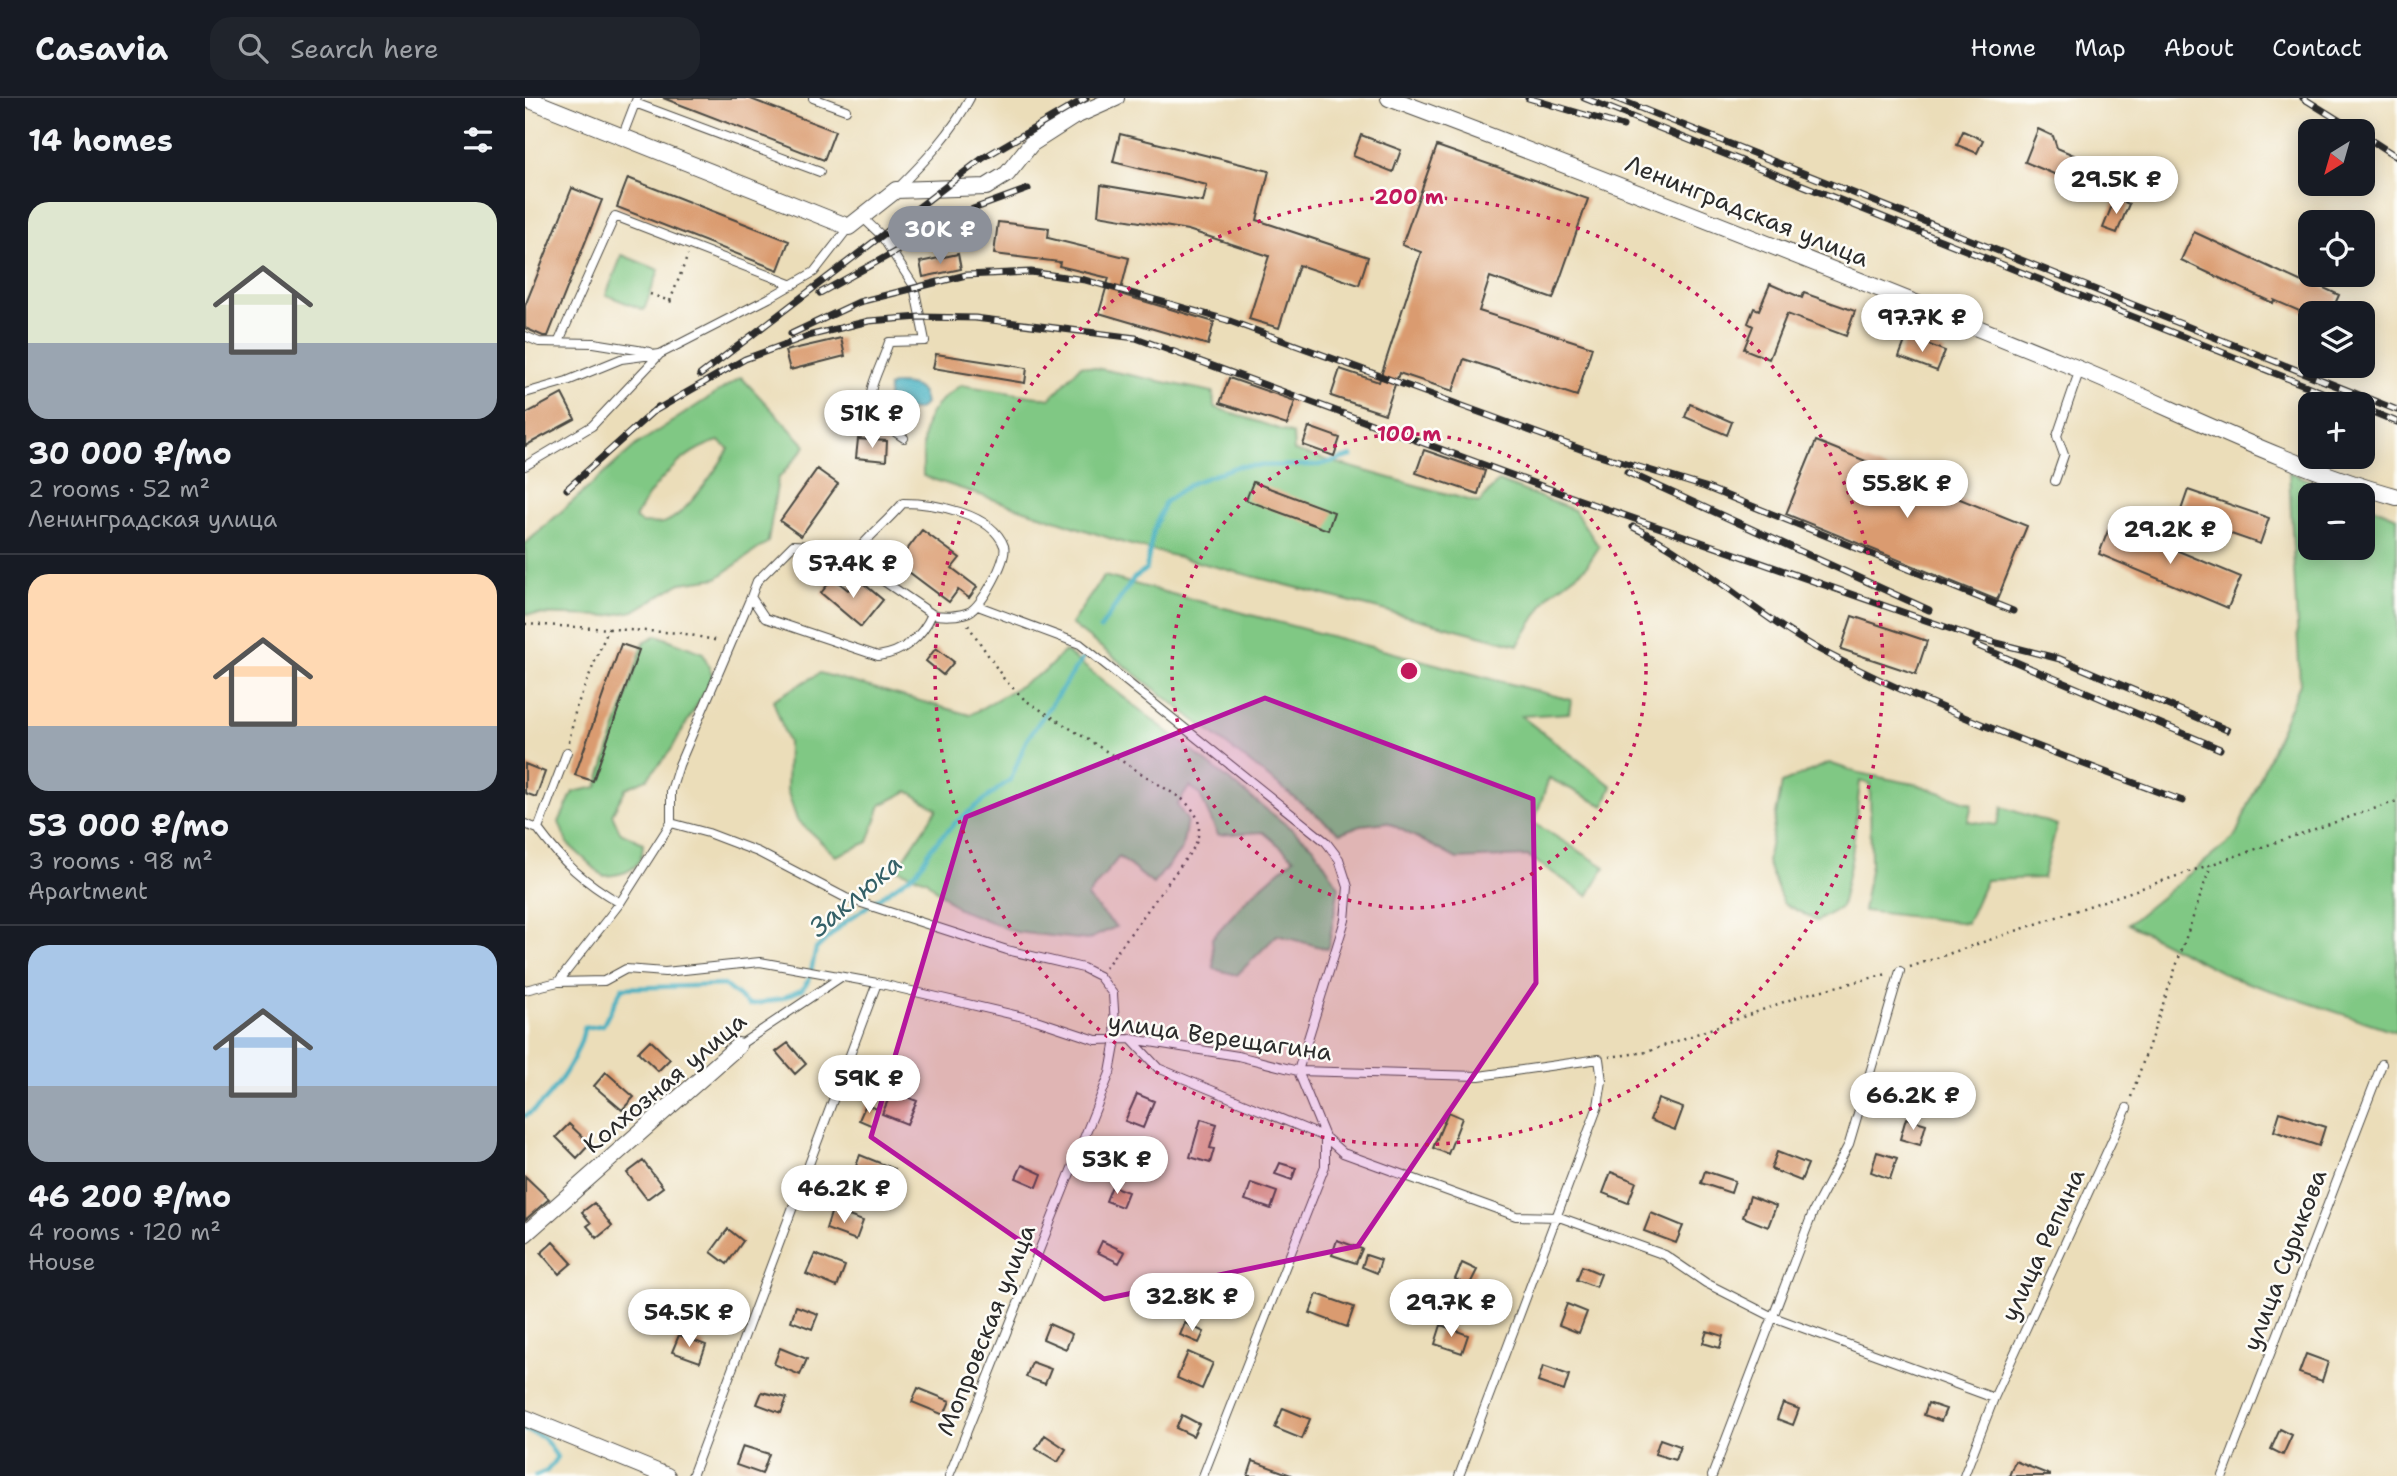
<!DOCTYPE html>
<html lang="en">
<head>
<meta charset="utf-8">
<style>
  :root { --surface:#171b24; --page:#20242c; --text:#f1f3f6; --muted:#9ea1a6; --line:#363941; --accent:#8c9099 }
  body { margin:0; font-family:"Shantell Sans",sans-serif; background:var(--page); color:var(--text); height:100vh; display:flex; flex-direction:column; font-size:26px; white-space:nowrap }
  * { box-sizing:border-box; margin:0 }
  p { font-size:23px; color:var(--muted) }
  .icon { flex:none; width:38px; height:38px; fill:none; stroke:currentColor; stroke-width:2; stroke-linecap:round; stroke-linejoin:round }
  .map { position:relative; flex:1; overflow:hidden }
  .panel { display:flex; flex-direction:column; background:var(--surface); width:525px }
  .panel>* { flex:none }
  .needle { width:46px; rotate:217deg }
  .tools { position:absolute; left:1773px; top:21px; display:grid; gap:14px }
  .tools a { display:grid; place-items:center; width:77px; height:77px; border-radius:14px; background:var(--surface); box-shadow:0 4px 18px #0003; font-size:35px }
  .price { position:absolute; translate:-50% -60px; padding:0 16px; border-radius:24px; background:#fff; color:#222; font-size:23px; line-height:46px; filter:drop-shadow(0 2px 4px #0008) }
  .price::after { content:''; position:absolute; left:50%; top:42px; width:21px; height:16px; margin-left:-10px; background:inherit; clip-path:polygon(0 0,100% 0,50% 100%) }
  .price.current { background:var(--accent); color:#fff }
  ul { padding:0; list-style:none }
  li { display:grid; align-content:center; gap:14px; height:371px; padding:0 28px }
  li+li { border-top:2px solid var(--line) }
  li span { display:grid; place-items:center; height:217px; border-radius:21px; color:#555 }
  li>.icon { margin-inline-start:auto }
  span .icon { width:126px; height:126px; fill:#fffc; stroke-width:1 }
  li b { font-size:30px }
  h2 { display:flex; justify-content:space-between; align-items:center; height:84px; padding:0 28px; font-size:30px }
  header { display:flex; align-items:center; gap:42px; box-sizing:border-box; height:98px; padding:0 35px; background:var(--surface); border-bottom:2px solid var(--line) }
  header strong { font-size:33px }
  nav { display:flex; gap:38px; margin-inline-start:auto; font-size:24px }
  .search { width:490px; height:63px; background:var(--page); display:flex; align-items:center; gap:18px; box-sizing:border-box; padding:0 24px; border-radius:21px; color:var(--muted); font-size:26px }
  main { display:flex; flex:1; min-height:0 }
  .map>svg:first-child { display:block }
  .green { fill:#80c884; stroke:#567a58; stroke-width:2; fill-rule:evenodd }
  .water { fill:#42afc0; stroke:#366d76; stroke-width:2 }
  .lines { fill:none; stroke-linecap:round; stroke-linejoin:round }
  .stream { stroke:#42afc0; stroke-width:4.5 }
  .building { fill:#da9b6f }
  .service-casing { stroke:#484640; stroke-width:10 }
  .minor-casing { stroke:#484640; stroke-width:18 }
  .path { stroke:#484640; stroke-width:2.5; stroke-dasharray:2 5; stroke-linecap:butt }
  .service { stroke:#fff; stroke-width:8 }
  .minor { stroke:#fff; stroke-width:16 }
  .rail-casing { stroke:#2b2b2b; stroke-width:7 }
  .rail { stroke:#fdfcf7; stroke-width:4.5; stroke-dasharray:13; stroke-linecap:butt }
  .marked { fill:#b5179e; fill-opacity:0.2; stroke:#b5179e; stroke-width:5; stroke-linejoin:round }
  .ring { fill:none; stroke:#c2185b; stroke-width:3.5; stroke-dasharray:3.5 7 }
  .labels { text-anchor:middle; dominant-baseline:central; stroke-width:5; stroke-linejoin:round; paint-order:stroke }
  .street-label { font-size:24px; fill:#2b2b2b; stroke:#fdfcf7 }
  .water-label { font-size:26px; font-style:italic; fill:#346067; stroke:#fdfcf7 }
  .centre { fill:#c2185b; stroke:#fdfcf7; stroke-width:3.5 }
  .ring-label { font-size:21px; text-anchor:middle; font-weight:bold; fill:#c2185b; stroke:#fdfcf7; stroke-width:5; stroke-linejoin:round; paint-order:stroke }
</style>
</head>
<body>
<header>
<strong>Casavia</strong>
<div class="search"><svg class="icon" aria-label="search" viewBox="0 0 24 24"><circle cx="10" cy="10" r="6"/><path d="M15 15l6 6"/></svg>Search here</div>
<nav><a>Home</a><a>Map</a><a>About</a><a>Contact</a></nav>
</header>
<main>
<section class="panel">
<h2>14 homes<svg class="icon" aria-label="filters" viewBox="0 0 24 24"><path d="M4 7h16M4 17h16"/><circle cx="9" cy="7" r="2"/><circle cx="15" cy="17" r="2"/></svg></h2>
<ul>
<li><span style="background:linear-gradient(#dfe7d0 65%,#9aa5b1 0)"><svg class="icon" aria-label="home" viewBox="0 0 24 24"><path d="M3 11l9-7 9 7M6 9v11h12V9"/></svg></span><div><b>30 000 ₽/mo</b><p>2 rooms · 52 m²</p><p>Ленинградская улица</p></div></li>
<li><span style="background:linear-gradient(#ffd9b3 70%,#9aa5b1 0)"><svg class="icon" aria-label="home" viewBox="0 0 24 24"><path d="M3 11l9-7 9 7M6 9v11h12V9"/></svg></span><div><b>53 000 ₽/mo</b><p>3 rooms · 98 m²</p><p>Apartment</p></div></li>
<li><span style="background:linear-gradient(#a9c7e8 65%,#9aa5b1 0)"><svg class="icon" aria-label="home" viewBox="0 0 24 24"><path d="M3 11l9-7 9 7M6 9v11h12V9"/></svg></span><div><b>46 200 ₽/mo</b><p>4 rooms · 120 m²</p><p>House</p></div></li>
</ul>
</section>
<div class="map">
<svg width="1872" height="1378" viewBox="0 0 1872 1378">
  <rect width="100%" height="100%" fill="#fdfcf7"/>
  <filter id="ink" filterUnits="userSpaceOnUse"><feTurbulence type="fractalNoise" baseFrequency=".0143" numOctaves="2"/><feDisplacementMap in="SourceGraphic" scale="14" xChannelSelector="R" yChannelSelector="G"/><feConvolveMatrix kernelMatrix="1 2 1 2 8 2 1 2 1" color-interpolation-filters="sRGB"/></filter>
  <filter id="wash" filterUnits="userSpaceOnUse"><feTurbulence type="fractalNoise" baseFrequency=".00686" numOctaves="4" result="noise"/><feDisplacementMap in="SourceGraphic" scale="28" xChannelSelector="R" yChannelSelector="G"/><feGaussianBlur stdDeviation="1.57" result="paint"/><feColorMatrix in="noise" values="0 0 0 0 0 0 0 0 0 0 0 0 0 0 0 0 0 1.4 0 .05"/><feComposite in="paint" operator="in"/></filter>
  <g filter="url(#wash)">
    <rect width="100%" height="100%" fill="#ebddb9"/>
    <path class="green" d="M97 157 134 172 119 212 81 197Z
      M556 267 688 294 689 309 768 336 769 353 954 405 973 383 1049 412 1074 449 1061 469 1025 496 993 547 599 445 398 378C398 330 394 315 436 287L525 301Z
      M216 279 281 348 253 381 243 444 192 480 156 485 109 513 81 518 1 516 0 446 111 347ZM194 343 204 351C192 370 160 419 138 425 132 426 122 425 116 425L110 420C126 388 158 352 194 343Z
      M1764 374 1820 397H1785V450H1838V405L1872 419V934L1708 880 1603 826 1710 739 1775 586Z
      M579 478 1046 602 1044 615 996 618 1087 688 1079 708 1024 680 1009 725 1080 769 1063 798 1003 758 932 761 862 724 836 727 815 735 546 526Z
      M132 537 178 555 188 579 146 652 122 681 101 690 87 716 95 734 118 745C118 771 101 777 78 778L42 745 34 724 48 694 72 689 119 544Z
      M540 553 788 748 814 789 803 851 752 837 712 877 689 871 687 840 722 801 769 760 738 734 693 737 675 697 665 688 652 707 662 722 657 751 628 786 594 759 562 799 591 829 562 842 491 834 433 811 401 782 372 771 412 711 383 693 356 707 343 744 311 758 272 722 262 692 263 645 248 602 295 575 445 617 520 573Z
      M1304 665 1334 675 1394 687 1447 706 1443 723 1472 727 1477 709 1532 727 1518 780 1461 782 1442 825 1338 813 1346 766 1345 686 1335 683 1327 758 1316 809 1292 823 1258 805 1242 764 1257 685Z"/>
    <path class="water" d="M370 286C386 286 398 287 400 306L394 312H373L363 306V289Z"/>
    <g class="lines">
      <path class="stream" d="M575 531 609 480 621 472 628 434 640 404 667 385 713 368 794 367 827 358
        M0 1018C25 1005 55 957 59 930L78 927 97 890 199 887 224 907 255 901 276 892 284 882 291 851 319 825 392 773 407 749 431 724 486 681 501 643 560 557
        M0 1332 19 1340 32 1359 22 1373 10 1378"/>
    </g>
    <g id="blocks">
      <path class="building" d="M138 0H223L310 33 299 62Z
        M1513 31 1528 38 1532 50 1556 60 1546 83 1500 64Z
        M1438 33 1458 42 1452 55 1432 47Z
        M595 36 744 73 732 122 843 159 834 187 774 167 754 230 724 221 744 158 663 132 573 117 576 87 678 104 682 87 588 64Z
        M836 37 876 52 868 74 828 58Z
        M912 48 1063 101 1028 201 965 179 954 213 1067 249 1052 298 939 261 928 293 874 275 860 316 806 298 815 271 854 284 896 154 877 147Z
        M103 80 264 143 253 172 92 109Z
        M47 90 77 102 23 238H18L0 230V208Z
        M1590 100 1604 106 1592 135 1578 130Z
        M473 124 524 130 523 140 604 160 595 196 689 224 683 247 574 215 584 180 534 168 535 164 469 156Z
        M1669 134 1781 186 1782 182 1814 197 1806 215H1779L1749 202 1748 205 1656 162Z
        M433 156 436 171 398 179 395 164Z
        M1245 186 1277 200 1279 195 1330 213 1321 238 1262 216 1244 261 1219 251 1228 228 1223 225 1229 210 1234 212Z
        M1382 238 1420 253 1412 273 1374 259Z
        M316 240 320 258 265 272 260 253Z
        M411 256 502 270 500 285 408 270Z
        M704 280 770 303 762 327 695 305Z
        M37 296 50 321 0 348V316Z
        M1165 306 1207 324 1202 337 1160 319Z
        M784 329 815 340 809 358 778 347Z
        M333 341 362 343 361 363 331 360Z
        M1291 343 1502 428 1472 502 1261 416Z
        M899 352 960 373 953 396 891 375Z
        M292 371 313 386 276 438 255 423Z
        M728 384 809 414 803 432 721 402Z
        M1663 392 1744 420 1735 446 1654 418Z
        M1586 425 1716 479 1703 510 1574 456Z
        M397 432 435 460 427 470 452 489 444 500 433 492 424 504 372 465Z
        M308 480 323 492 333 481 358 502 336 529 296 495Z
        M1327 518 1402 543 1391 576 1316 551Z
        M96 546 114 552 68 683 50 677Z
        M411 550 429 564 418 577 401 563Z
        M0 666 20 674 11 699 0 695Z
        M125 942 145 961 133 973 113 954Z
        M263 945 281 966 270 976 251 954Z
        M81 974 109 999 97 1012 69 988Z
        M367 993 392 1003 382 1026 357 1016Z
        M612 996 629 1003 618 1030 600 1023Z
        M1133 1001 1158 1010 1150 1032 1125 1022Z
        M341 1006 354 1012 348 1028 334 1022Z
        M923 1014 937 1020 923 1056 908 1050Z
        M1755 1014 1800 1029 1794 1048 1749 1033Z
        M1381 1020 1401 1026 1395 1047 1375 1041Z
        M676 1021 692 1026 685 1050 689 1051 685 1065 665 1059Z
        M44 1026 65 1046 52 1060 31 1039Z
        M1252 1054 1283 1066 1276 1083 1246 1071Z
        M1352 1054 1372 1060 1365 1081 1346 1074Z
        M335 1057 370 1071 364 1088 329 1074Z
        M118 1063 138 1089 122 1101 102 1075Z
        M755 1065 771 1070 767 1082 750 1076Z
        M497 1067 517 1076 512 1089 491 1080Z
        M1180 1073 1210 1083 1206 1095 1176 1085Z
        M1086 1074 1111 1084 1103 1105 1078 1095Z
        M0 1078 24 1101 0 1122Z
        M726 1085 752 1094 746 1111 720 1102Z
        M587 1088 603 1094 597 1109 581 1103Z
        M1225 1098 1251 1108 1243 1129 1218 1119Z
        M69 1105 87 1128 72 1140 62 1128 66 1125 57 1114Z
        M307 1112 338 1123 331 1142 301 1131Z
        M1126 1115 1158 1128 1151 1145 1119 1133Z
        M203 1131 218 1143 202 1166 186 1154Z
        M812 1142 837 1151 831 1165 807 1157Z
        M577 1143 600 1154 594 1165 572 1154Z
        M28 1144 47 1165 34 1176 16 1155Z
        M290 1156 320 1168 312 1189 281 1176Z
        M841 1157 856 1162 852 1175 837 1169Z
        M937 1165 952 1172 944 1188 930 1181Z
        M1057 1168 1076 1176 1071 1189 1052 1182Z
        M687 1191 711 1200 706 1215 682 1206Z
        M792 1196 829 1209 822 1229 785 1215Z
        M1042 1206 1062 1214 1054 1235 1034 1227Z
        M271 1208 293 1216 287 1231 266 1223Z
        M660 1225 679 1234 674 1245 655 1237Z
        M524 1226 547 1236 541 1251 518 1241Z
        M916 1227 943 1237 937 1255 910 1246Z
        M1182 1233 1198 1238 1195 1250 1178 1245Z
        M154 1237 181 1247 175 1264 147 1254Z
        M255 1250 282 1261 275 1277 249 1266Z
        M663 1254 688 1265 677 1291 652 1280Z
        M1781 1256 1803 1264 1797 1283 1774 1275Z
        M507 1264 526 1271 520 1286 501 1279Z
        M1018 1268 1044 1277 1039 1293 1013 1284Z
        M393 1290 425 1303 419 1317 387 1304Z
        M237 1294 262 1300 256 1315 232 1306Z
        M1258 1305 1274 1311 1268 1327 1252 1321Z
        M1403 1305 1421 1311 1416 1323 1399 1317Z
        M758 1310 785 1321 777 1341 750 1330Z
        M657 1317 674 1326 668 1338 651 1330Z
        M1755 1331 1767 1337 1758 1357 1746 1351Z
        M520 1337 541 1351 533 1364 511 1351Z
        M1135 1341 1155 1348 1150 1362 1130 1356Z
        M218 1348 244 1356 237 1376 211 1367Z
        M728 1363 766 1377V1378H723Z
        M1490 1363 1525 1377V1378H1484Z"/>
    </g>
  </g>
  <g filter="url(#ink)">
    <use href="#blocks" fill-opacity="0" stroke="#484640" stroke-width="2"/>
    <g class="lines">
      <g class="service-casing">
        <path id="service" d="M288 0 321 12
          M110 5 295 74
          M97 39 112 0
          M373 90C401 62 427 35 445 0
          M336 118 356 137 389 188 400 243 364 244C347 294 327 306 379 340
          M0 238 14 244 69 245 125 254
          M34 243 90 118 268 187
          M0 295 42 283 96 261 135 256 244 200 289 174 324 129
          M0 368 67 328 135 256
          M1530 383 1539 357 1532 338 1555 271
          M378 405C408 405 467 415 479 448 483 461 457 508 444 514 434 518 418 519 407 516L344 473 328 458C343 438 362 424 378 405Z
          M328 458 308 449 268 447 232 483 226 499 240 520 353 558C378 555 397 539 407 516
          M453 508 555 546 801 744 814 761 823 789 820 822 773 973 800 1039V1068L678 1378
          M146 725 183 735 233 754 321 800 482 852 558 870 574 878 588 896 591 942 585 975 424 1378
          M0 726 13 731 42 654
          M13 731C38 765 59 784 95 805
          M33 884 79 883 101 871 140 874 235 864 352 885 511 922 571 942 606 941 713 958 773 973 954 978 1074 961 1077 983 1073 1008 934 1378
          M0 892 33 884 95 805 146 725V693L154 667 226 499
          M606 941 633 970 800 1039 818 1055 991 1118 1034 1119 1140 1157 1181 1185 1248 1219 1469 1300
          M213 948 316 879
          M167 1378 352 885
          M1187 1378 1288 1114 1324 1046 1375 873
          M1439 1378 1469 1300 1602 1010
          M1698 1378 1857 966"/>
      </g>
      <g class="minor-casing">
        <path id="minor" d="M0 0 324 129 371 92 461 89 482 76 506 46 548 19 591 0
          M864 0C1091 85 1315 174 1539 265 1650 310 1757 367 1872 399
          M0 1136 213 948
          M0 1320 142 1378"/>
      </g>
      <path class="path" d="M125 196 150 205
        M145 203 163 157
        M0 526 156 535 194 543
        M443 527 479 581 500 602 657 701C674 716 678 726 670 748L580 870
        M44 644 51 610 84 529
        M1385 869 1872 703
        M1084 959 1122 954 1278 897 1362 876
        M1606 999 1686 767"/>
      <use href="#service" class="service"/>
      <use href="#minor" class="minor"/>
      <g class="rail-casing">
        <path id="rail" d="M1003 0 1098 28
          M1059 0 1827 306
          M1090 0 1872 312
          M1778 0 1831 33
          M1838 37 1872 59
          M295 195 448 111 503 91
          M266 236 334 204 441 177 506 174 560 182 702 222 1058 352 1180 389 1488 513
          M175 277 458 60 561 0
          M1838 310 1872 324
          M126 315 220 261 283 238 344 223 395 219 450 220 611 240 1041 397 1452 540 1535 561 1702 632
          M1102 374 1404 512
          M42 391 133 309
          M1108 429C1177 462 1231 519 1299 554 1414 614 1537 658 1658 703
          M1451 547 1695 651"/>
      </g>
      <use href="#rail" class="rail"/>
    </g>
  </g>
  <path class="marked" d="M740 600 1008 701 1011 885 833 1148 579 1201 346 1039 441 719Z"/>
  <g class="ring">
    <circle cx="884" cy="573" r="237"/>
    <circle cx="884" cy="573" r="474"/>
  </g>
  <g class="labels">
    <g class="street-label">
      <text transform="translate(1222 113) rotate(22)">Ленинградская улица</text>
      <text transform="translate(695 939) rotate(8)">улица Верещагина</text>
      <text transform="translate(140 985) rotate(-40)">Колхозная улица</text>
      <text transform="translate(1518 1147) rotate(-65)">улица Репина</text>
      <text transform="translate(1760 1162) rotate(-69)">улица Сурикова</text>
      <text transform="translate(461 1232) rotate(-68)">Мопровская улица</text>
    </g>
    <g class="water-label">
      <text transform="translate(330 797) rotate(-40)">Заклюка</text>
    </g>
  </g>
  <circle cx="884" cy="573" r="10" class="centre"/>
  <g class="ring-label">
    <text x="884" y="106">200 m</text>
    <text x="884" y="343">100 m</text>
  </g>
</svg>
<div class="tools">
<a><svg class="needle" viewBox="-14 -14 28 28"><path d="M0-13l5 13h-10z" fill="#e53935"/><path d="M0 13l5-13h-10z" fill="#9ea1a6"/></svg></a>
<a><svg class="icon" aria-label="locate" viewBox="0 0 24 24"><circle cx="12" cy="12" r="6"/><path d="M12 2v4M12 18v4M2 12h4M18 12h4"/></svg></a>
<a><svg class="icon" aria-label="layers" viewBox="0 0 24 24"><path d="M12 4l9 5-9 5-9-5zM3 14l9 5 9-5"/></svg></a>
<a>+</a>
<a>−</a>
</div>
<b class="price" style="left:1591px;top:118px">29.5K ₽</b>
<b class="price current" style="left:415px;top:168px">30K ₽</b>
<b class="price" style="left:1397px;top:256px">97.7K ₽</b>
<b class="price" style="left:347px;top:352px">51K ₽</b>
<b class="price" style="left:1382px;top:422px">55.8K ₽</b>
<b class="price" style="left:1645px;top:468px">29.2K ₽</b>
<b class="price" style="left:328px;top:502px">57.4K ₽</b>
<b class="price" style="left:344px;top:1017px">59K ₽</b>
<b class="price" style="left:1388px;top:1034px">66.2K ₽</b>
<b class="price" style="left:592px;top:1098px">53K ₽</b>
<b class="price" style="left:319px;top:1127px">46.2K ₽</b>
<b class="price" style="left:667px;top:1235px">32.8K ₽</b>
<b class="price" style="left:926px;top:1241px">29.7K ₽</b>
<b class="price" style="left:164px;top:1251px">54.5K ₽</b>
</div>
</main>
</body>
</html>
